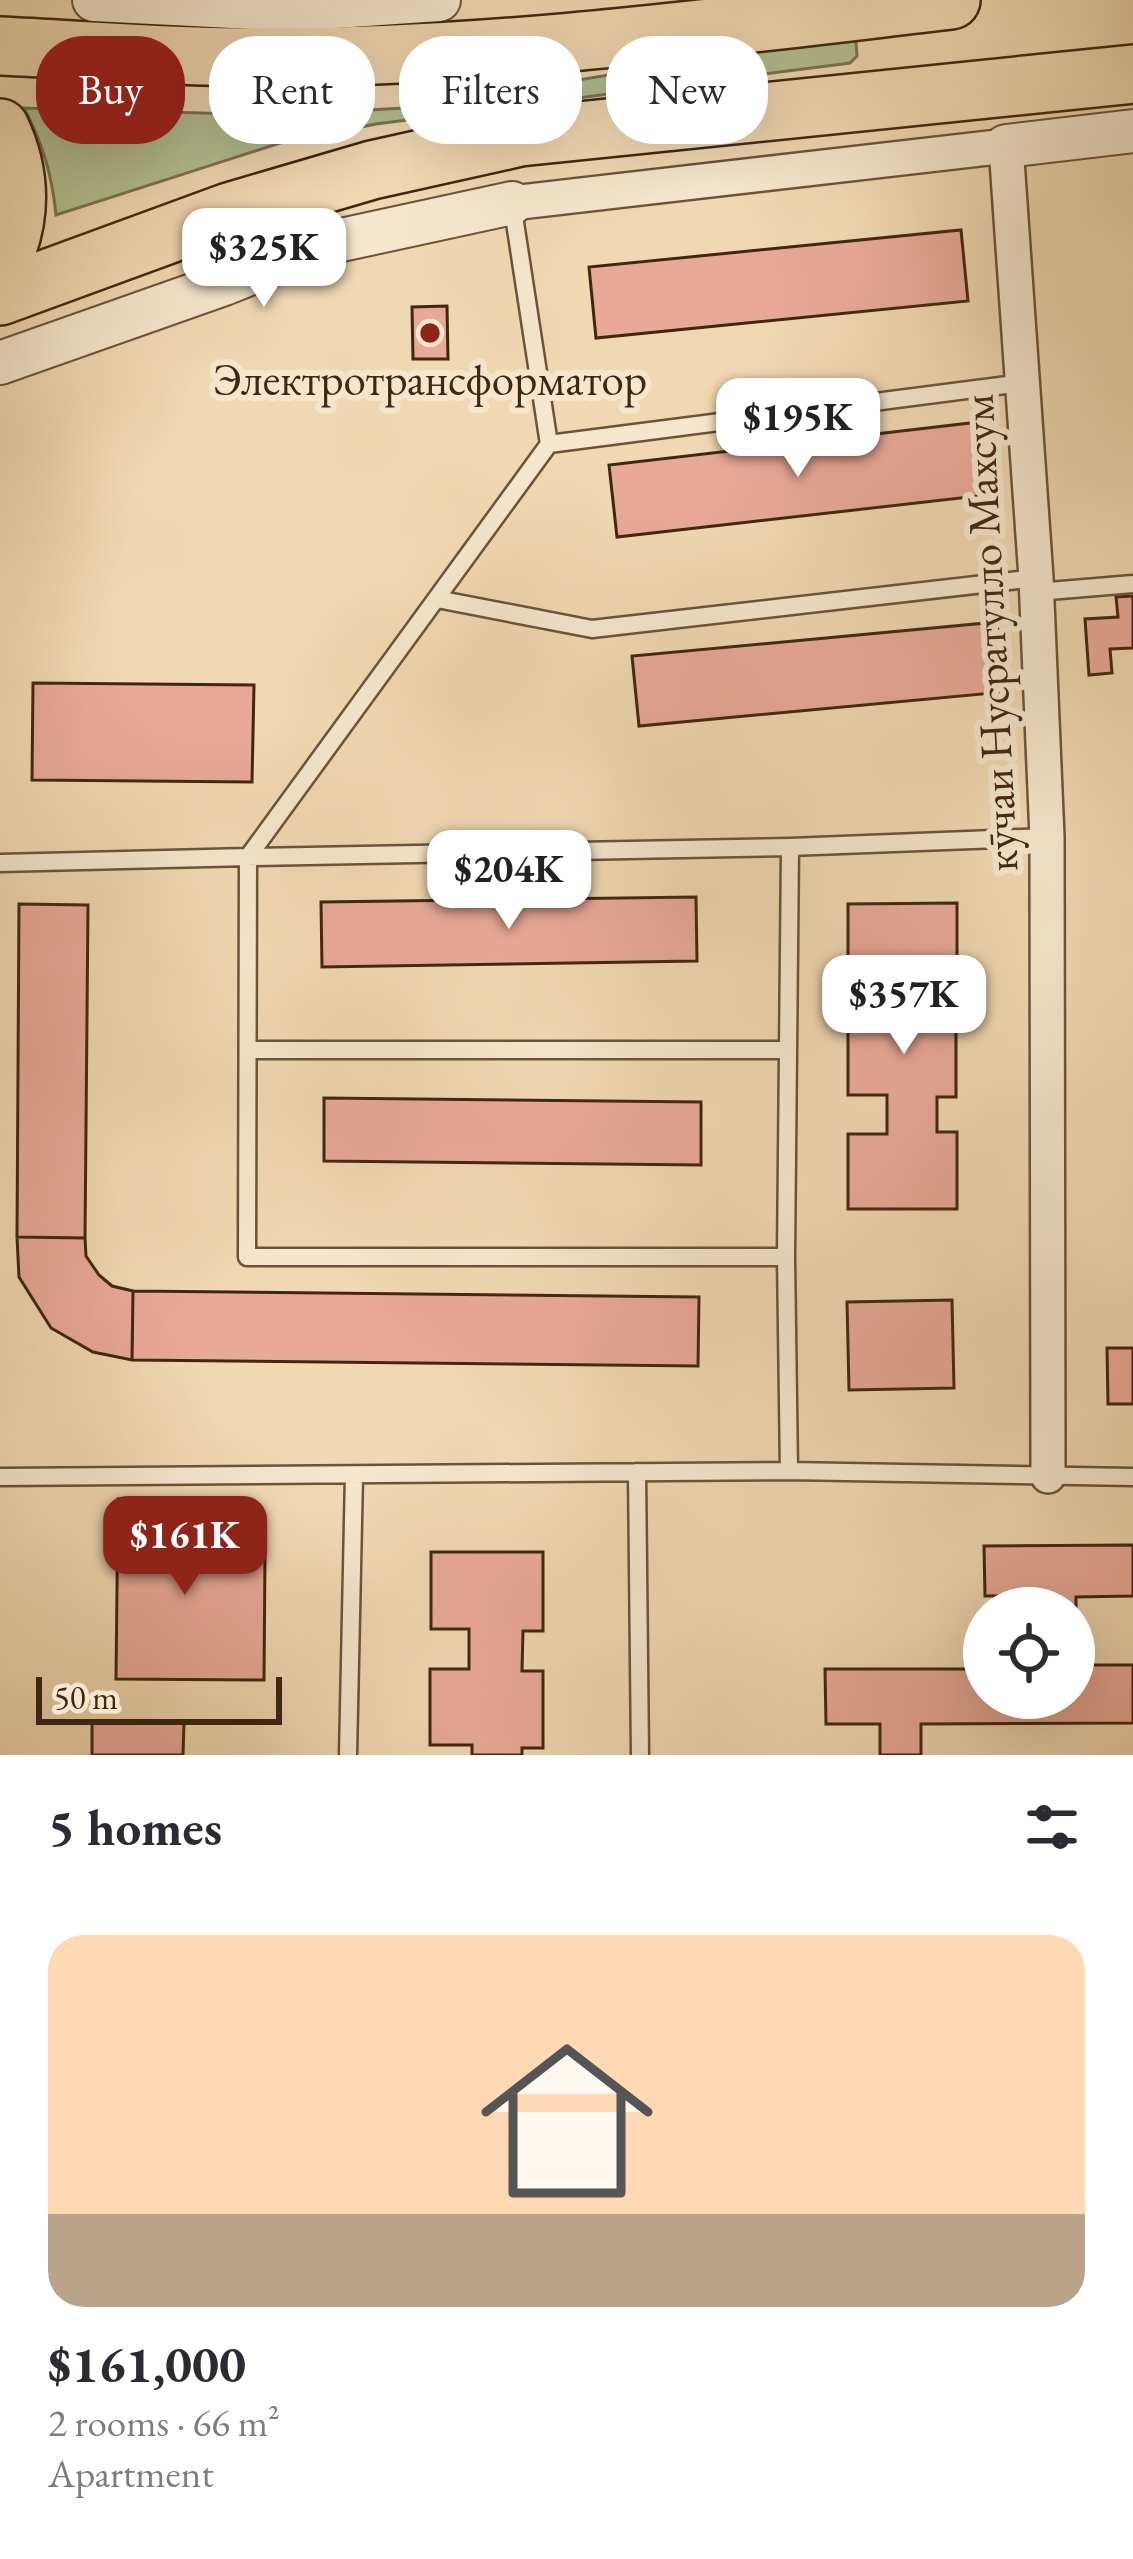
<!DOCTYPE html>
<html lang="en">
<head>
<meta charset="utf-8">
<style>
  :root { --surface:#fff; --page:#f7f7f7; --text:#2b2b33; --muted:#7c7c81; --accent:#8f2418 }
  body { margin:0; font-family:"EB Garamond",serif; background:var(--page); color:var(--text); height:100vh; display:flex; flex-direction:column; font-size:45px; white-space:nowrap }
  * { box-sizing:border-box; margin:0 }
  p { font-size:39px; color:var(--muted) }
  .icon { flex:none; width:66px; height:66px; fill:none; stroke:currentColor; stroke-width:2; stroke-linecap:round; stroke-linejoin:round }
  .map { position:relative; height:1755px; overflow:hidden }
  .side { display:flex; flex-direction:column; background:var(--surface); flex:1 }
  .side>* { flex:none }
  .top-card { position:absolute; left:36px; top:36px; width:1062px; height:108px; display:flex; gap:24px }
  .fabs { position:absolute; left:963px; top:1587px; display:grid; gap:24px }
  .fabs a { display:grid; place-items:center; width:132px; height:132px; border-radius:50%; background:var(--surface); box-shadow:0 12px 48px #0002; font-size:60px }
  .scale { position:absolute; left:36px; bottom:30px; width:246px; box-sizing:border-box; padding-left:12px; border:6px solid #402710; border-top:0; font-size:33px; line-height:42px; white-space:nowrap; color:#402710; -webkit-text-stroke:9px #f5e6cd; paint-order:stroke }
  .price { position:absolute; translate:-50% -102px; padding:0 27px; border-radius:24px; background:#fff; color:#222; font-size:39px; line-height:78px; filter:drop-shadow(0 3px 6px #0008) }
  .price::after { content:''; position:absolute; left:50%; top:72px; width:36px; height:27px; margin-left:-18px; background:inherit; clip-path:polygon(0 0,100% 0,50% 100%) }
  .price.current { background:var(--accent); color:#fff }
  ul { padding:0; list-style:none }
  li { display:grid; align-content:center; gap:24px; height:636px; padding:0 48px }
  li span { display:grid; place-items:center; height:372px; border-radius:36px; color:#555 }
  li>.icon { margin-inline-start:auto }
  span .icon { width:216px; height:216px; fill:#fffc; stroke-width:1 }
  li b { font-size:51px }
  h2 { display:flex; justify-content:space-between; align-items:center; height:144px; padding:0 48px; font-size:51px }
  .tag { padding:0 42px; border-radius:48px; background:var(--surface); box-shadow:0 12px 48px #0002; font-size:42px; line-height:108px }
  .tag.current { background:var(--accent); color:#fff }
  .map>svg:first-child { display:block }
  .green { fill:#b3c092; stroke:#7a7451; stroke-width:3 }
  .building { fill:#e9a997; stroke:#402710; stroke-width:3 }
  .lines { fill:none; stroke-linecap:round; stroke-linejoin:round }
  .service-casing { stroke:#6c5338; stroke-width:21 }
  .minor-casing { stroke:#6c5338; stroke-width:38 }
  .tertiary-casing { stroke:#6c5338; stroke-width:46 }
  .trunk-casing { stroke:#402710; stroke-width:62 }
  .service { stroke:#f5e6cd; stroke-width:16 }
  .minor { stroke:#f5e6cd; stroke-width:33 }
  .tertiary { stroke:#f5e6cd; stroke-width:42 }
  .trunk { stroke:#f0d8b2; stroke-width:57 }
  .poi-dot { fill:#8f2418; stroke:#f5e6cd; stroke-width:4.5 }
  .labels { text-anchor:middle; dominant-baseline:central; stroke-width:12; stroke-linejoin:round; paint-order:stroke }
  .poi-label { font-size:45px; fill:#402710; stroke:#f5e6cd }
  .street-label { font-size:45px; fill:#402710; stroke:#f5e6cd }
</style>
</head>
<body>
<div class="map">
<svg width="1133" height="1755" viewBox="0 0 1133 1755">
  <rect width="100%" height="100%" fill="#f0d8b2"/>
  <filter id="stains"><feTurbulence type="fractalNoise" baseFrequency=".00167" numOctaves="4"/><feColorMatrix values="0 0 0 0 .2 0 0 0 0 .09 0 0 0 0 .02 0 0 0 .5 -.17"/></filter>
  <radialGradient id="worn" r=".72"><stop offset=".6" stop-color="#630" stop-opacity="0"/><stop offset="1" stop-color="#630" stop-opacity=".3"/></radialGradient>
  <path class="green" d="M838 38 856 42 857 56 850 63 376 124 280 143 56 215C52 175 43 144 24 108L273 115 405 108Z"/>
  <path class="building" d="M961 230 968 301 596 338 589 267Z
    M447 306 448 359H413L412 307Z
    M979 422 987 495 617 537 609 465Z
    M1133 596V648L1110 649 1112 673 1089 675 1085 619 1118 617 1116 597Z
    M997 622 1004 692 639 726 632 656Z
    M33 683 254 685 252 782 32 780Z
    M696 897 697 961 322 967 321 902Z
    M957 903V978H935V1018H956V1097H937V1132H957V1209H848V1134H887V1095H848V1016H885V976H848V904Z
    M19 904 88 905 85 1238 17 1237Z
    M324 1098 701 1102V1165L324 1161Z
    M17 1237 85 1238 86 1256 99 1275 112 1286 133 1291 132 1360 93 1352 51 1328 19 1277Z
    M133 1291 699 1297 698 1366 132 1360Z
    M952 1300 954 1388 849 1390 847 1302Z
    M1107 1348H1133V1404H1108Z
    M118 1499 206 1500V1552L265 1553 264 1680 116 1679Z
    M1133 1545V1596L1076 1597V1665H1133V1723L921 1724V1755H880V1724H826L825 1669H984V1698H1074V1608H1040V1595L985 1596 984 1546Z
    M431 1552H543V1631H523L522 1671H543V1748H522V1755H472V1745H430V1669H469V1629H431Z
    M92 1721 184 1723 183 1755H92Z"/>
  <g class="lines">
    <g class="service-casing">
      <path id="service" d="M549 444 1022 383
        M1037 592 1133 584
        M437 599 592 629 1036 578
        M248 857 790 847 1047 837
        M248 857 549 444 512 203
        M0 863 248 857 247 1257H786
        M250 1050H788
        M789 1471 786 1257 790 847
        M637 1472 640 1755
        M0 1477 789 1471 1133 1477
        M348 1755 354 1475"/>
    </g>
    <g class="minor-casing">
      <path id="minor" d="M512 203 1006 146 1036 578 1047 837 1048 1476"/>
    </g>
    <g class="tertiary-casing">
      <path id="tertiary" d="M94 0 290 10 439 0
        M1006 146 1133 131
        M0 363 224 284 323 244 512 203"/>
    </g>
    <g class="trunk-casing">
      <path id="trunk" d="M0 46C85 50 171 57 257 57 488 58 721 27 951 0
        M0 128C22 174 22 221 0 265
        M0 296 229 212 372 170 520 137 1133 74"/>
    </g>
    <use href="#service" class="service"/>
    <use href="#minor" class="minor"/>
    <use href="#tertiary" class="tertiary"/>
    <use href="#trunk" class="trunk"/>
  </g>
  <circle class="poi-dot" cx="430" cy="333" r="12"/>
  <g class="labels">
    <g class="poi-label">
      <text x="430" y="379">Электротрансформатор</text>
    </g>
    <g class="street-label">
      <text transform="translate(989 633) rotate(-93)">кӯчаи Нусратулло Махсум</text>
    </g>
  </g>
  <rect width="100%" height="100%" filter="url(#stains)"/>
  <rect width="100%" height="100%" fill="url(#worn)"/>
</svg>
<div class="fabs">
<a><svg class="icon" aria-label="locate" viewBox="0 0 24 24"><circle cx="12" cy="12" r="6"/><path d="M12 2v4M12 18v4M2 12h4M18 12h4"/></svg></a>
</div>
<div class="scale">50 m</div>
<b class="price" style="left:264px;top:310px">$325K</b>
<b class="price" style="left:798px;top:480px">$195K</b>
<b class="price" style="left:509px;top:932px">$204K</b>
<b class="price" style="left:904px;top:1057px">$357K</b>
<b class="price current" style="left:185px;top:1598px">$161K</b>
<div class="top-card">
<a class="tag current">Buy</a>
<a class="tag">Rent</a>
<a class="tag">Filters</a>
<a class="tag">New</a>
</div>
</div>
<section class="side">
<h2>5 homes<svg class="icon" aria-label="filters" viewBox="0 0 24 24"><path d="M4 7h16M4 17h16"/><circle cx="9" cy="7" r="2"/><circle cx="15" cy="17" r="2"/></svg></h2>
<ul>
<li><span style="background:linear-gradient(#ffd9b3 75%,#b9a48a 0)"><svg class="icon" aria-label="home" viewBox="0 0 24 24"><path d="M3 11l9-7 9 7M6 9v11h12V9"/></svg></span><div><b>$161,000</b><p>2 rooms · 66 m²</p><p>Apartment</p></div></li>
</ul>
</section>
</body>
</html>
